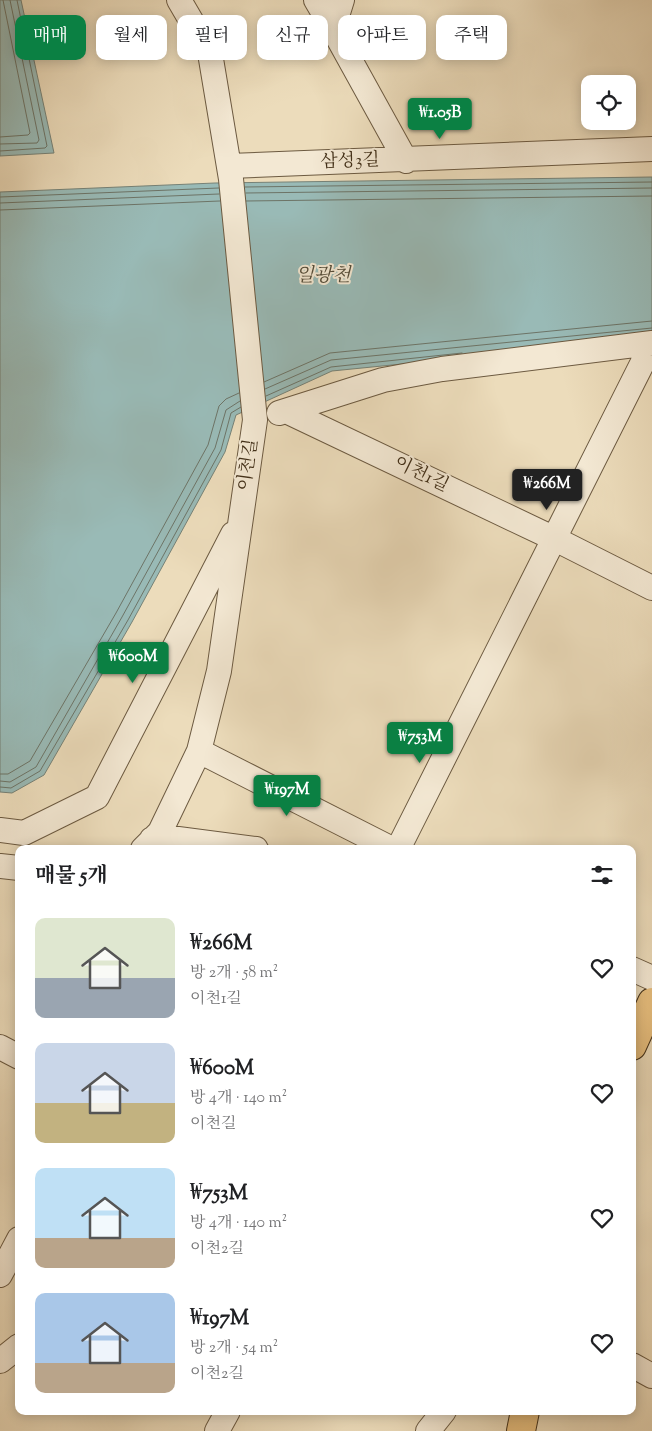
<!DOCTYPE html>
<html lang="ko">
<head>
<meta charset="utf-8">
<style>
  :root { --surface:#fff; --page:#f6f6f6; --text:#202124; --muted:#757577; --accent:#0b8043 }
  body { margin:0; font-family:"Sorts Mill Goudy","Noto Serif KR",serif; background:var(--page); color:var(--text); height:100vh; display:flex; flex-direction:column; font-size:19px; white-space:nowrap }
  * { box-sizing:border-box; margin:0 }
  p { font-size:16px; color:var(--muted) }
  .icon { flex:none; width:28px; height:28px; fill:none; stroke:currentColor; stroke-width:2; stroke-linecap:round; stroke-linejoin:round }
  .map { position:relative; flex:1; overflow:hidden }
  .panel { position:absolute; left:15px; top:845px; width:621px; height:570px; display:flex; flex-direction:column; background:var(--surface); border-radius:10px; box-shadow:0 2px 12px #0003 }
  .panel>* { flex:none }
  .top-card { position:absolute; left:15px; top:15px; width:622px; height:45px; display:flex; gap:10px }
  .fabs { position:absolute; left:581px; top:75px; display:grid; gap:10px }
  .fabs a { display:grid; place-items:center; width:55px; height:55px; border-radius:10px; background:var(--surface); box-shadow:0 2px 12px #0003; font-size:25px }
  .price { position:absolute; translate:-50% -42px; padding:0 11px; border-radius:5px; background:var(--accent); color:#fff; font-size:16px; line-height:32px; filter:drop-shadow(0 1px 2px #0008) }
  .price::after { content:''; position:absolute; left:50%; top:30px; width:15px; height:11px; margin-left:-8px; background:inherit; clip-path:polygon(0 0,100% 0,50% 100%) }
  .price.selected { background:#222; color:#fff }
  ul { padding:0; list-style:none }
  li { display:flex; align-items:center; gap:15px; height:125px; padding:0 20px }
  li span { display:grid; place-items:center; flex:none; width:140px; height:100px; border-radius:10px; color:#555 }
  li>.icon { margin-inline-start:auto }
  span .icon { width:60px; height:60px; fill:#fffc; stroke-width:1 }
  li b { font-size:21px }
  h2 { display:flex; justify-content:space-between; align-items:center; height:60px; padding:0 20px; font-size:21px }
  .chip { padding:0 18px; border-radius:10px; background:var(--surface); box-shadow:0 2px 12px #0003; font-size:18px; line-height:45px }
  .chip.selected { background:var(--accent); color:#fff }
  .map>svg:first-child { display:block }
  .water { fill:#99bab6; stroke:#768277 }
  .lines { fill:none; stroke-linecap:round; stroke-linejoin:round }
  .shore { stroke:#6d7467; stroke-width:1 }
  .minor-casing { stroke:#6c5a41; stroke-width:26 }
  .major-casing { stroke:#412f18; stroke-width:30 }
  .minor { stroke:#f3e8d3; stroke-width:24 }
  .major { stroke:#e6be7e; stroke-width:28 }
  .labels { text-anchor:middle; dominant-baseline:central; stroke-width:4; stroke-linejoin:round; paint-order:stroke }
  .street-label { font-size:18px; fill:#412f18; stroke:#f3e8d3 }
  .water-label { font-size:19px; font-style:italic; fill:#534b38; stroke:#f3e8d3 }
</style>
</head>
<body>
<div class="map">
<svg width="652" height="1431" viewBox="0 0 652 1431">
  <rect width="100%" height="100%" fill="#ecdcbb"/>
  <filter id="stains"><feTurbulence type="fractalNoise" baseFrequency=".004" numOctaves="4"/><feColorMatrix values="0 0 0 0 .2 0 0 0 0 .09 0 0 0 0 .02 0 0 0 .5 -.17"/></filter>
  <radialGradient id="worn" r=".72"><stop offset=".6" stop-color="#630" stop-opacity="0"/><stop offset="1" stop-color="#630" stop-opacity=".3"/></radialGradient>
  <path class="water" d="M0 0H21L54 153 0 156Z
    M652 177V339L332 371 236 415 225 452 132 622 44 775 12 793 0 792V192L215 183Z"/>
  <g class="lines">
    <path class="shore" d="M0 137 28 135 30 133 3 0
      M0 144 37 143 39 140 10 0
      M0 151 45 148 47 146 17 0
      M245 187 652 182
      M246 193 652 188
      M0 197 219 188
      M246 201 652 196
      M0 203 219 194
      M0 210 220 201
      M264 382 330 353 652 321
      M265 389 331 360 652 328
      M266 396 331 367 462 353
      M0 774H8L30 761 116 613 208 445 219 406 226 399 239 393
      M0 781 10 782 36 767 122 617 215 448 226 410 240 401
      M0 787 11 788 40 771 128 620 221 450 231 413 241 407"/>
    <g class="minor-casing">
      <path id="minor" d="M316 0 333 29
        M342 0 333 29 406 161
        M229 166 652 149
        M286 411 555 539 652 588
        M279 413 383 380 442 369 652 343
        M199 751 392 849
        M0 830 24 833 97 797 233 534
        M152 839H178L256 849
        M143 849 160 832 199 751 219 671 255 420 231 179 210 53 179 0
        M398 849 652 344
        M0 866 19 868
        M632 969 652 978
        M0 1047 19 1057
        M0 1275 19 1239
        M0 1361 19 1346
        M632 1365 652 1376
        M217 1431 228 1411
        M428 1431 444 1411"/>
    </g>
    <g class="major-casing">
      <path id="major" d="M632 1046 652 1002
        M521 1431 525 1411"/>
    </g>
    <use href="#minor" class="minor"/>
    <use href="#major" class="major"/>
  </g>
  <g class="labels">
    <g class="street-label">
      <text transform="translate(350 162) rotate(-2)">삼성3길</text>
      <text transform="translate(249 465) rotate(-82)">이천길</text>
      <text transform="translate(421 475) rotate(26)">이천1길</text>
    </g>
    <g class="water-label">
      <text x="323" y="276">일광천</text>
    </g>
  </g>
  <rect width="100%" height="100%" filter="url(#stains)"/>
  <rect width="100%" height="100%" fill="url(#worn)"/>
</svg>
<div class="fabs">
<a><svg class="icon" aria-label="locate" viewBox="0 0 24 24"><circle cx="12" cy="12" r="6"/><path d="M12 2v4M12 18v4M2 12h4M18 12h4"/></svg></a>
</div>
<b class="price" style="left:440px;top:140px">₩1.05B</b>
<b class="price selected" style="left:547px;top:511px">₩266M</b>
<b class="price" style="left:133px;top:684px">₩600M</b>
<b class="price" style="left:420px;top:764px">₩753M</b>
<b class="price" style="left:287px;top:817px">₩197M</b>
<div class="top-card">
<a class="chip selected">매매</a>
<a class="chip">월세</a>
<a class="chip">필터</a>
<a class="chip">신규</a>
<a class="chip">아파트</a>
<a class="chip">주택</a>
</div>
<section class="panel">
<h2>매물 5개<svg class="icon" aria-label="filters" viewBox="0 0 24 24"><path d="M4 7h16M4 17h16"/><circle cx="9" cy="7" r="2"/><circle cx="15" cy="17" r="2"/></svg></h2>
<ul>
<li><span style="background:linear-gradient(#dfe7d0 60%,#9aa5b1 0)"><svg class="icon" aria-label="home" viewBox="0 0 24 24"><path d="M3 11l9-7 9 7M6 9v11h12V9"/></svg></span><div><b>₩266M</b><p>방 2개 · 58 m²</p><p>이천1길</p></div><svg class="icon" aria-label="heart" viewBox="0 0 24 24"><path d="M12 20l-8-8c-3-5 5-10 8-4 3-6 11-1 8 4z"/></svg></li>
<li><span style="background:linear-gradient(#c9d6e8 60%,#c2b280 0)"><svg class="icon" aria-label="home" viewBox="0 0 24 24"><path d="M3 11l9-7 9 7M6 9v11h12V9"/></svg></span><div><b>₩600M</b><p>방 4개 · 140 m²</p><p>이천길</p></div><svg class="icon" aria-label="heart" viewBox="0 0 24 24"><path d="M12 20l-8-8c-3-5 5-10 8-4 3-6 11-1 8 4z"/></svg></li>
<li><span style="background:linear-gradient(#bfe0f5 70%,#b9a48a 0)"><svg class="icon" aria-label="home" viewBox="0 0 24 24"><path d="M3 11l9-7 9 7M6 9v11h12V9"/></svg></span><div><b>₩753M</b><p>방 4개 · 140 m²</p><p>이천2길</p></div><svg class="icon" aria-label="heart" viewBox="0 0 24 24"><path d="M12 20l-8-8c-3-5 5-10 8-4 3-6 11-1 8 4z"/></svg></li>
<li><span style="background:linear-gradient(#a9c7e8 70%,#b9a48a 0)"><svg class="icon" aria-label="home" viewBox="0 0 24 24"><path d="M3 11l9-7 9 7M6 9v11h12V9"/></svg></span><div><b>₩197M</b><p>방 2개 · 54 m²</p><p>이천2길</p></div><svg class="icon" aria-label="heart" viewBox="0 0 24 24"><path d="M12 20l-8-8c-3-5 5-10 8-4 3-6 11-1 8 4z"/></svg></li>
</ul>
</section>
</div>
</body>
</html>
